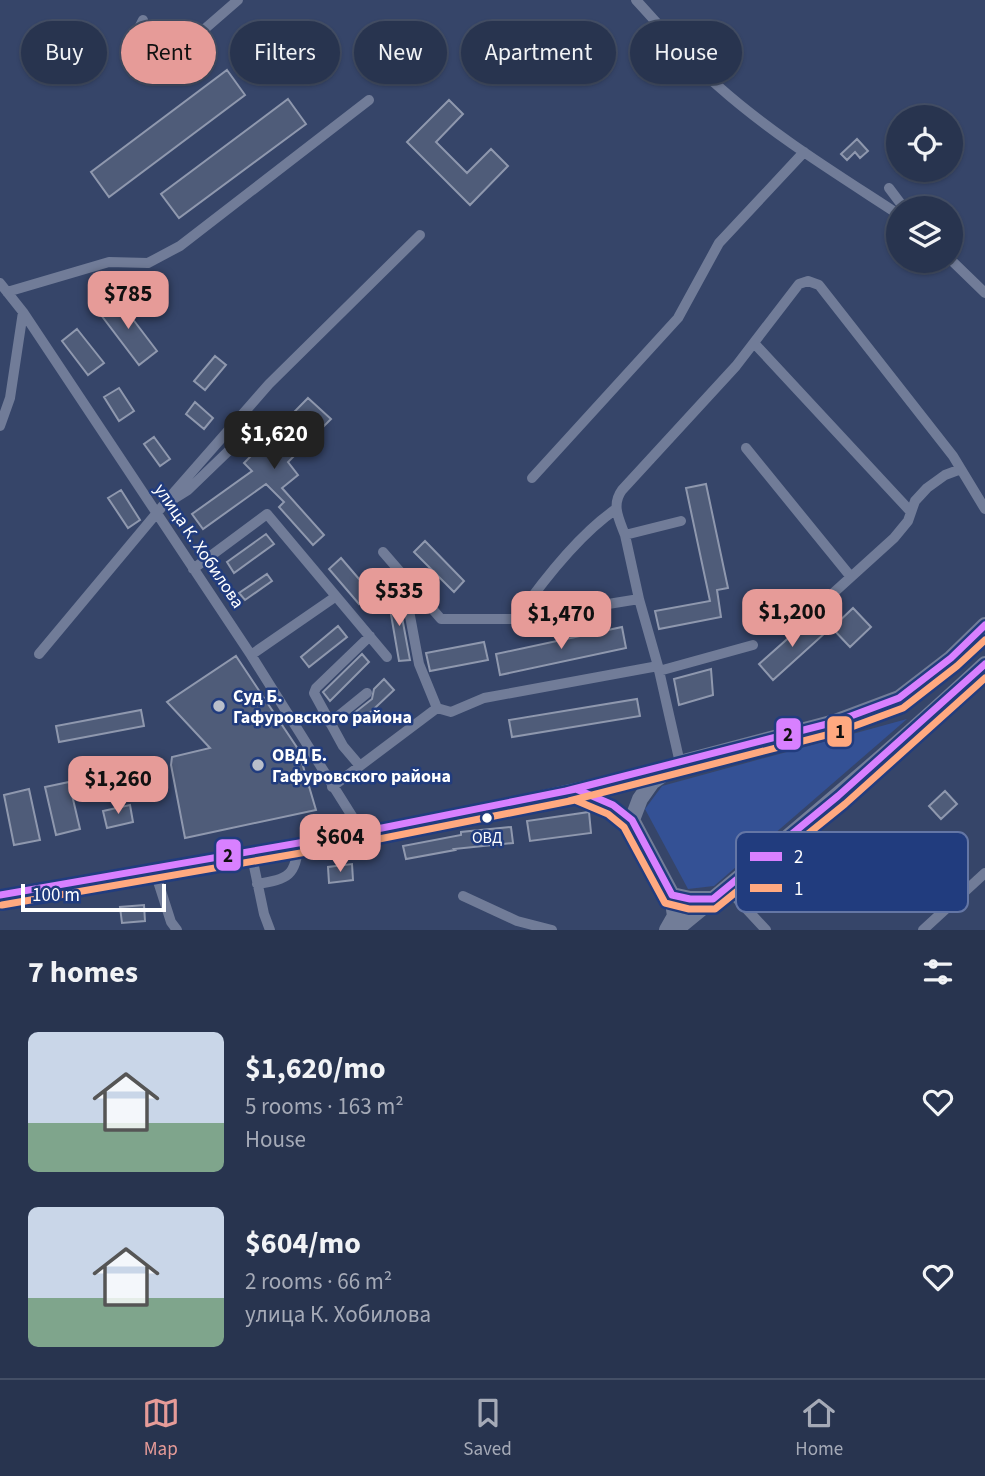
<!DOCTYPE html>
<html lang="en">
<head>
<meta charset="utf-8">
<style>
  :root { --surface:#28344f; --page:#343f59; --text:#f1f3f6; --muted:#a5aab7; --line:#444f66; --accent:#e69b98 }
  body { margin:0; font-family:"Source Sans 3",sans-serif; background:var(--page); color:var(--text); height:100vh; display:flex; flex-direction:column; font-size:26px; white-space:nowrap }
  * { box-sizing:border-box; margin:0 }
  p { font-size:23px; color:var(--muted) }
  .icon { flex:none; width:38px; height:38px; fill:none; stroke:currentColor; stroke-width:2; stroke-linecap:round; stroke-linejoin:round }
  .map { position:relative; height:930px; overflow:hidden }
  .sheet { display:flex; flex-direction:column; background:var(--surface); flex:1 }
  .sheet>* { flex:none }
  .hud { position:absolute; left:21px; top:21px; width:943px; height:63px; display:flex; gap:14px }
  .fabs { position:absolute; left:886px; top:105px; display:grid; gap:14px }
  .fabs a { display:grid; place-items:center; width:77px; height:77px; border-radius:50%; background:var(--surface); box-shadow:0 2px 5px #0004,0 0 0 2px var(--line); font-size:35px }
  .scale { position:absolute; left:21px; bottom:18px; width:145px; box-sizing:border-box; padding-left:7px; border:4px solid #fff; border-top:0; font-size:19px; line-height:24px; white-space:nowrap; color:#fff; -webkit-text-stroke:5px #213c7e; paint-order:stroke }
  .price { position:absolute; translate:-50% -60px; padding:0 16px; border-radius:14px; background:var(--accent); color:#111; font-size:23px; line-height:46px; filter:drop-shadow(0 2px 4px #0008) }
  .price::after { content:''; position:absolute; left:50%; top:42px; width:21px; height:16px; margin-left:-10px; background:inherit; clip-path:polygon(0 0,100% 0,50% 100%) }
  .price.current { background:#222; color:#fff }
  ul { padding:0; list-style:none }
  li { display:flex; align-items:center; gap:21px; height:175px; padding:0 28px }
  li span { display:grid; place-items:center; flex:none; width:196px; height:140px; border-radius:10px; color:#555 }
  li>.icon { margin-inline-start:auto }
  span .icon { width:84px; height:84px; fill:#fffc; stroke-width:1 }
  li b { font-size:30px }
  h2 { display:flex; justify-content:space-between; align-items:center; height:84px; padding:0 28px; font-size:30px }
  .chip { padding:0 24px; border-radius:32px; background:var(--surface); box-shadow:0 2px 5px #0004,0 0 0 2px var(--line); font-size:24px; line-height:63px }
  .chip.current { background:var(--accent); color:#111 }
  .dock { display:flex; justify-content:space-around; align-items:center; height:98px; border-top:2px solid var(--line); background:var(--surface); font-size:19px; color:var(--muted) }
  .dock a { display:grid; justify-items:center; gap:4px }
  .dock .current { color:var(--accent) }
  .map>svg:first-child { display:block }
  .green { fill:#345195 }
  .building { fill:#4f5c79; stroke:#8f98ae; stroke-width:2 }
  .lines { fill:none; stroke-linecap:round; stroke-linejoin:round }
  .minor { stroke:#717c98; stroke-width:10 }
  .highway { stroke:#727d98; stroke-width:16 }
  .bus-1-casing { stroke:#213c7e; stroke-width:12 }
  .bus-2-casing { stroke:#213c7e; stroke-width:12 }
  .bus-1 { stroke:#d880ff; stroke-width:7 }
  .bus-2 { stroke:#ffa980; stroke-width:7 }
  .poi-dot { fill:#b9beca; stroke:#213c7e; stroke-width:2.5 }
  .bus-dot { fill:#fff; stroke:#213c7e; stroke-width:2.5 }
  .labels { text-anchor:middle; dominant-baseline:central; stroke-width:5; stroke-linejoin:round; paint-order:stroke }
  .bus-label { font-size:16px; fill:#fff; stroke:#213c7e }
  .street-label { font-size:18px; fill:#fff; stroke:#213c7e }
  .poi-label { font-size:18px; font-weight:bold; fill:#fff; stroke:#213c7e; text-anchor:start }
  .key { fill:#213c7e; stroke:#6476a5; stroke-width:2 }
  .key-label { font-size:19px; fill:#fff }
  .line-badge { stroke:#213c7e; stroke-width:2.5 }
  .pale-badge-label { font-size:19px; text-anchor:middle; font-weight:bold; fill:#111 }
</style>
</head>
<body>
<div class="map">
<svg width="985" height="930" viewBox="0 0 985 930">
  <rect width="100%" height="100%" fill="#364569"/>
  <path class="green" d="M907 719 714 886 688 889 645 809 662 786Z"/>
  <path class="building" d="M227 70 245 95 109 197 91 172Z
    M288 99 306 124 179 218 161 194Z
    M449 100 463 114 436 142 467 173 491 149 508 166 470 205 407 142Z
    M857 139 868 151 860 158 855 152 847 160 841 154Z
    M116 297 157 351 139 365 98 311Z
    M77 329 104 363 88 375 62 341Z
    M215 356 226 365 205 390 194 381Z
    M119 388 134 411 119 421 104 397Z
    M308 398 331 419 288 462 298 475 282 488 324 535 313 545 279 507 284 502 266 484 203 529 192 514 252 471 244 463Z
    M195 402 213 418 204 429 186 414Z
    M154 437 170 459 160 466 144 444Z
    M706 484 728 588 717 590 721 617 659 629 655 611 710 601 686 488Z
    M121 490 140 520 128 528 108 498Z
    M266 534 274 544 234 573 227 562Z
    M425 541 464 581 454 592 414 552Z
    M341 558 371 593 359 604 329 569Z
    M267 574 272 581 245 600 239 593Z
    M401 595 399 601 410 660 399 661 388 597Z
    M853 608 871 627 850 647 832 628Z
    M811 618 825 633 773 680 759 664Z
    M338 626 347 637 309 667 301 657Z
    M622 627 626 648 500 675 496 654Z
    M484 642 488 660 430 671 426 653Z
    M362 654 369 662 330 701 323 692Z
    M236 656 298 749 316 810 185 838 171 765 172 757 210 748 167 702Z
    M711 669 713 695 679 705 674 679Z
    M384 679 394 690 360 722 353 714 372 699 374 689Z
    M637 699 640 716 512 737 509 720Z
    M141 710 144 726 59 742 56 726Z
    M69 782 80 829 56 835 45 787Z
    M29 789 40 840 14 845 4 795Z
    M945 791 957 804 941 819 929 806Z
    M130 805 133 822 107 828 103 811Z
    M589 812 591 833 530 841 527 821Z
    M511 827 513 843 454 849 455 850 406 859 403 846 461 835V832Z
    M352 864 353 880 329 883 328 867Z
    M144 905 145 921 122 923 120 907Z"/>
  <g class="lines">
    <path class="minor" d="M636 0C663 29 688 60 718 86 773 135 837 174 898 214
      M143 20 137 32C149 47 158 59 177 53L238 0
      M889 188 904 208
      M950 259 985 293
      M0 283 23 312 251 655 362 832
      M7 292 109 262 148 263 180 246 369 100
      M754 343 911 512
      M0 426 10 398 23 312
      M746 448 851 577
      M532 478 678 318 719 243 804 152
      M172 500 188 490 244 436
      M625 535C619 519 611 505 622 490L736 366 799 284 808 281 819 285 953 456 985 509
      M193 569 267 514 387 657
      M830 596 894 538 908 521 915 501 927 488 945 475 961 469
      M639 599 625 535 681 521
      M516 619C542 582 578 535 616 509
      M39 654 176 490 269 384 420 235
      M251 655 335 597
      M659 671 753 645
      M437 708 451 712 484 698 658 666
      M330 723 367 693
      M360 766 343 746 314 693 316 688 370 636
      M332 787 437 708 419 664 407 600
      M576 789 613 805 632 820
      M251 852 264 914 270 930
      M154 869 171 922 177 930
      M257 884C289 879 295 876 299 843
      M728 889 766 930
      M0 895C228 857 456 819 680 763L658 666 639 599 516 619H441L383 552
      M463 896 517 921 552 930
      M923 930 985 873"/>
    <path class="highway" d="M672 895 690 899H713
      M667 930 675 916 672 895 632 820 640 799 652 782 680 763 835 722 899 698 951 658 985 625
      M675 930C781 844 885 757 985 664"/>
    <g class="bus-1-casing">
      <path id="bus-1" d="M566 791 835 722 899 698 951 658 985 625
        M0 895 362 832 576 789 613 805 632 820 672 895 690 899H713L838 796 985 664"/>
    </g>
    <g class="bus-2-casing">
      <path id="bus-2" d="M569 801 838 732 903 708 957 666 985 640
        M2 905 364 842 575 800 608 814 624 827 665 903 689 909H715L845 804 985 678"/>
    </g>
    <use href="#bus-1" class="bus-1"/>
    <use href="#bus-2" class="bus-2"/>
  </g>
  <g class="poi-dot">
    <circle cx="219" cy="706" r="7"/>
    <circle cx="258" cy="765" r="7"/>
  </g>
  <circle class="bus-dot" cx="487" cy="818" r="6"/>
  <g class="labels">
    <g class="bus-label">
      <text x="487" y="838">ОВД</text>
    </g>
    <g class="street-label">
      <text transform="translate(199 546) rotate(56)">улица К. Хобилова</text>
    </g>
    <g class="poi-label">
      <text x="233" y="696">Суд Б.<tspan x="233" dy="21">Гафуровского района</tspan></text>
      <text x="272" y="755">ОВД Б.<tspan x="272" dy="21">Гафуровского района</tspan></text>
    </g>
  </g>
  <rect x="736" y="832" width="232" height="80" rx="10" class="key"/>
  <rect x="750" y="852" width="32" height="9" fill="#d880ff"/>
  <rect x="750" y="884" width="32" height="8" fill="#ffa980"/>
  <g class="key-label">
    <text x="794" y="863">2</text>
    <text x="794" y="895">1</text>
  </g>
  <g class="line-badge">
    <rect x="826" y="715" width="27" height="33" rx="7" fill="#ffa980"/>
    <rect x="775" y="717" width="27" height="34" rx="7" fill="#d880ff"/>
    <rect x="215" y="838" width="27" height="34" rx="7" fill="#d880ff"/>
  </g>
  <g class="pale-badge-label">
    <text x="840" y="738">1</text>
    <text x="788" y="741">2</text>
    <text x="228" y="862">2</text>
  </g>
</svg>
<div class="fabs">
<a><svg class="icon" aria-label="locate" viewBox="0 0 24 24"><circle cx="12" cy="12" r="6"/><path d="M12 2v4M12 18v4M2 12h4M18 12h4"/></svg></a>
<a><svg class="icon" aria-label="layers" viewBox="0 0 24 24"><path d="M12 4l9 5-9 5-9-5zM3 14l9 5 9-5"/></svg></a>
</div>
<div class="scale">100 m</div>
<b class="price" style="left:128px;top:331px">$785</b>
<b class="price current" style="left:274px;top:471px">$1,620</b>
<b class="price" style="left:399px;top:628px">$535</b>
<b class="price" style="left:792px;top:649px">$1,200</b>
<b class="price" style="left:561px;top:651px">$1,470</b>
<b class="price" style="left:118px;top:816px">$1,260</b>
<b class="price" style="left:340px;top:874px">$604</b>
<div class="hud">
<a class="chip">Buy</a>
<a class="chip current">Rent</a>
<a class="chip">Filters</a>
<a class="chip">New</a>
<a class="chip">Apartment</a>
<a class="chip">House</a>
</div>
</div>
<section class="sheet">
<h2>7 homes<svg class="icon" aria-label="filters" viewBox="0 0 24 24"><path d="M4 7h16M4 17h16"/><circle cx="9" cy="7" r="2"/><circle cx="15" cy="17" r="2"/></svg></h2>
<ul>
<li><span style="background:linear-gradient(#c9d6e8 65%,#7fa58c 0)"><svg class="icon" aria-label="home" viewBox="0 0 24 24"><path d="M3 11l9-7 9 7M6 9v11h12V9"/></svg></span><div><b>$1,620/mo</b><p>5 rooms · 163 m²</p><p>House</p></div><svg class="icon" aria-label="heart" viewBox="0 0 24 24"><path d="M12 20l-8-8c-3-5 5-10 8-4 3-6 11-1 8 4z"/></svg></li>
<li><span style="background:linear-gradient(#c9d6e8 65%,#7fa58c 0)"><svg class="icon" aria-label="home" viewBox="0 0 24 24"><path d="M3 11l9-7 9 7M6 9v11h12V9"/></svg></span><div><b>$604/mo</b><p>2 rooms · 66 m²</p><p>улица К. Хобилова</p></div><svg class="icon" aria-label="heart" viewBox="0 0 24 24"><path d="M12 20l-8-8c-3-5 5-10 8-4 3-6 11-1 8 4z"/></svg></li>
</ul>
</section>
<nav class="dock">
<a class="current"><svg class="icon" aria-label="map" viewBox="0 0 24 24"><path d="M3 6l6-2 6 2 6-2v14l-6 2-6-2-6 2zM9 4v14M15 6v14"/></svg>Map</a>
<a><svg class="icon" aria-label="saved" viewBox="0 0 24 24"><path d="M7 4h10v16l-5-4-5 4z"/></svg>Saved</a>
<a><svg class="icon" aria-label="home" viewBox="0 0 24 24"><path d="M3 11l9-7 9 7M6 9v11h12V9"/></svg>Home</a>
</nav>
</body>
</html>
